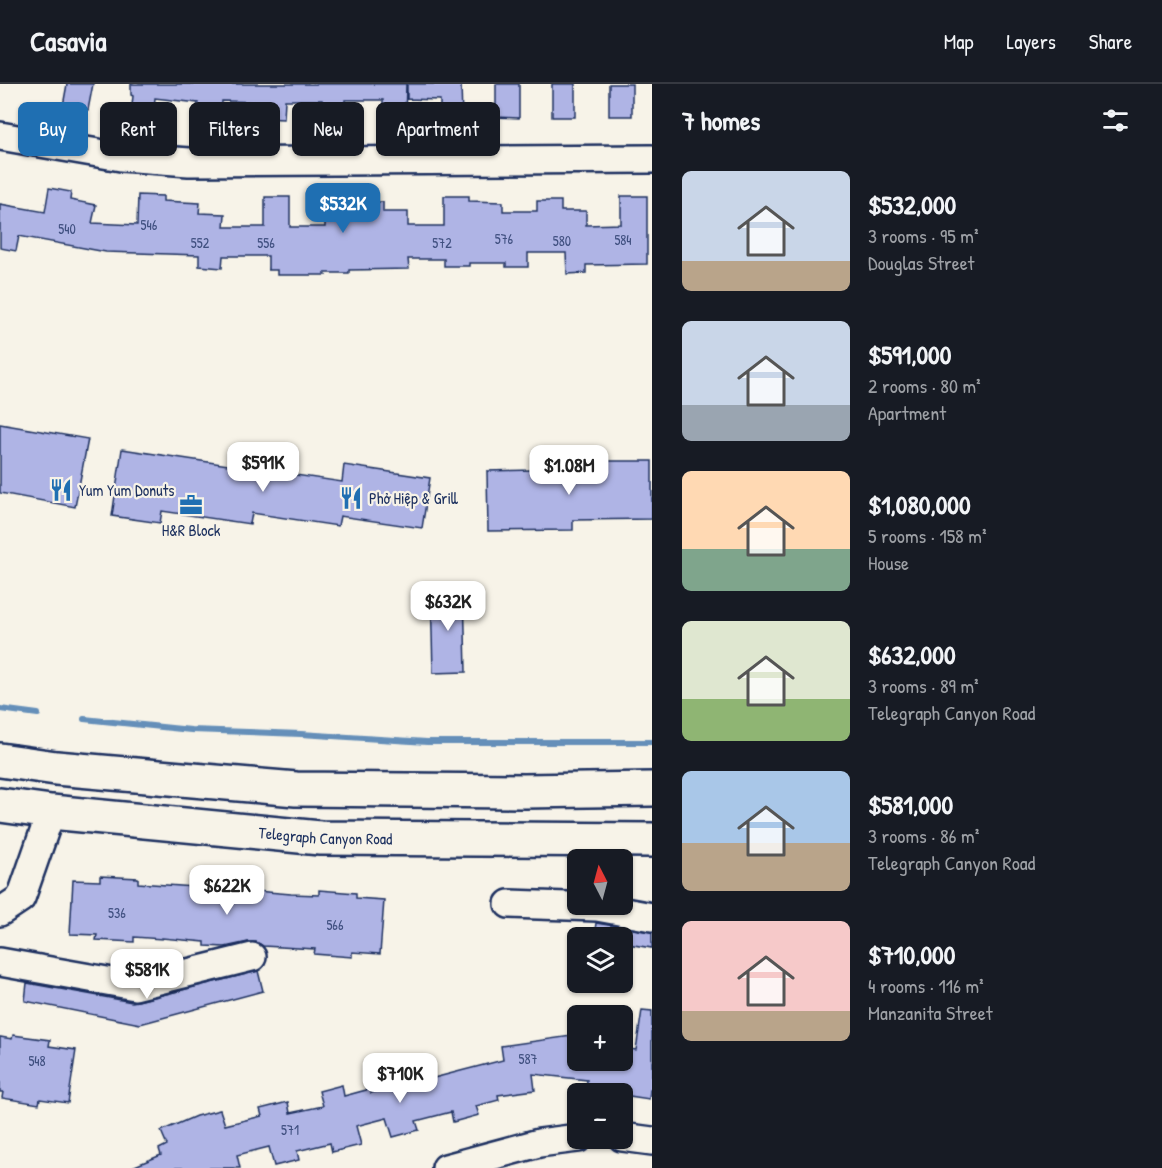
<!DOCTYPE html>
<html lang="en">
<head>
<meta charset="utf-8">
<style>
  :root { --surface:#171b24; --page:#242831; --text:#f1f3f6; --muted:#9ea1a6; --line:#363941; --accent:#1f6fb2 }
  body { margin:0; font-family:"Patrick Hand",sans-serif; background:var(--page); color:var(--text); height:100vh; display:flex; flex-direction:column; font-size:22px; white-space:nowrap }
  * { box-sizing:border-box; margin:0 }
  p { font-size:20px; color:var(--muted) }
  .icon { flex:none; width:33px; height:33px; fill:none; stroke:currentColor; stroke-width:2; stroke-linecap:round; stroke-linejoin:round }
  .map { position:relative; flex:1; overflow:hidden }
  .sheet { display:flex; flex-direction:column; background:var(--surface); width:510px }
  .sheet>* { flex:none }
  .banner { position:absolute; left:18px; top:18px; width:543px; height:54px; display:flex; gap:12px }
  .needle { width:39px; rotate:354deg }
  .controls { position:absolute; left:567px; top:765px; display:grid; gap:12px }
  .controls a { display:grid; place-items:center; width:66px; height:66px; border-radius:9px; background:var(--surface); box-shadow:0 2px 4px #0004; font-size:30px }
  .price { position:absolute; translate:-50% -51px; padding:0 14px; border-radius:12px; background:#fff; color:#222; font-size:20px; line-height:39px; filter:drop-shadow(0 2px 3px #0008) }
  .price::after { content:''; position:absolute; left:50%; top:36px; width:18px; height:14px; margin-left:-9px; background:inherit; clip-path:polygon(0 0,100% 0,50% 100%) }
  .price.active { background:var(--accent); color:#fff }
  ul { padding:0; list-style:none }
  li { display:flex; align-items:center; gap:18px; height:150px; padding:0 30px }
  li span { display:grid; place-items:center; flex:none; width:168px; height:120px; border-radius:9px; color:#555 }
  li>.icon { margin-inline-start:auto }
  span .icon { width:72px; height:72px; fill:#fffc; stroke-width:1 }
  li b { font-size:26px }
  h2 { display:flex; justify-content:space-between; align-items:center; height:72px; padding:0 30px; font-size:26px }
  .chip { padding:0 21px; border-radius:9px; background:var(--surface); box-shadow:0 2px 4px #0004; font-size:21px; line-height:54px }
  .chip.active { background:var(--accent); color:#fff }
  header { display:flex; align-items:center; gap:36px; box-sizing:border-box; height:84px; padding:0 30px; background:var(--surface); border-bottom:2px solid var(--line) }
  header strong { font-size:28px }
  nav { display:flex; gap:33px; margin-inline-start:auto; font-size:21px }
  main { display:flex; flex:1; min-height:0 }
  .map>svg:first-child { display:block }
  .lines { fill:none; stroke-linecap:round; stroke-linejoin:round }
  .stream { stroke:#658fb9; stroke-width:6 }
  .building { fill:#afb4e5; stroke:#1b2f5e; stroke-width:1.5 }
  .minor-casing { stroke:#1b2f5e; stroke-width:32 }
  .major-casing { stroke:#1b2f5e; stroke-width:38 }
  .minor { stroke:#f7f3e8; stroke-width:27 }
  .major { stroke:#f7f3e8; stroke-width:33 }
  .labels { text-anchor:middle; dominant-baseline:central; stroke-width:4.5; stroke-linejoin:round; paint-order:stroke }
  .number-label { font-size:14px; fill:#405080 }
  .poi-label { font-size:16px; fill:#1b2f5e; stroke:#f7f3e8; text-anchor:start }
  .street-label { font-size:16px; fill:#1b2f5e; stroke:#f7f3e8 }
</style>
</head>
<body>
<header>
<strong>Casavia</strong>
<nav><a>Map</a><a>Layers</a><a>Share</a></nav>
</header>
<main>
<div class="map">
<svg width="652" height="1084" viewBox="0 0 652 1084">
  <rect width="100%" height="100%" fill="#f7f3e8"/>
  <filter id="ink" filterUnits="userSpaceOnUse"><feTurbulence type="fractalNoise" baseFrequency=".0167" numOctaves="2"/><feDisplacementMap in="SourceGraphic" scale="12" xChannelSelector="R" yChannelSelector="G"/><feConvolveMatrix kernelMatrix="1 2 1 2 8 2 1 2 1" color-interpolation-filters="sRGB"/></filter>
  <g filter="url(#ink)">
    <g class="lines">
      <path class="stream" d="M0 625 38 630
        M84 635 191 646 301 650 427 658H652"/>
    </g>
    <path class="building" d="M67 0H93L88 26 63 22Z
      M131 0H406L405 35 383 34V16H345V35H322V16H285L284 35 262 34V18L222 17 221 35 197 34 198 19 155 14 153 33 131 31 133 12 131 11Z
      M407 0H461L462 34H440V16L407 15Z
      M496 0H519V34L496 33Z
      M552 0H575V33H552Z
      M609 0H632V32H609Z
      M49 104 71 108 70 116 96 121 92 139 137 141 138 111 163 112V117L200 119 199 129 225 130 224 143H265V113H290V143H325V113H349V118H383V128H408V142H444V112H469V117L503 118V127H537V117H561V127H586V141L621 140V112H647V180L586 181V189L567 190 566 169H528V183H506V179H469V182H444V175H408L409 185 349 186V189H325L326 191H277V186H268V172H223L222 184 199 182V171L106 168 19 152 16 167 0 164V120L45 128Z
      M0 340 88 355 75 423 0 409Z
      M122 365 342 398 344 381 430 394 422 444 340 432 338 442 252 429 250 440 162 427 160 439 112 432Z
      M575 377H652V435L573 436V446L488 447 487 387 575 385Z
      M464 506 466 588 433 589 431 507Z
      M100 792 138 794V799L209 804 210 798 243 801V806L291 810 319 811V806L356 809V814L384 816 380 870 352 868V873L314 870 315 865 263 862 256 858H248L225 863 205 862V858L162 854V855L134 853V858L96 856 97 851 70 850 73 796 100 797Z
      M596 839 652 848V864L622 859V854H594Z
      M258 887 263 907 140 940 25 917 27 899 132 918 138 917Z
      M642 926 652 927V1006H650L649 1015 623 1011V1009L586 1005 587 996 533 990 535 1006 498 1011 499 1016 476 1022 479 1031 453 1038 451 1028 416 1037 419 1046 393 1053 387 1034 356 1042 361 1061 332 1068 330 1059 297 1067 299 1076 274 1082 269 1063 237 1071 240 1084H130L161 1071 159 1065 167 1061 161 1047 196 1032 220 1026 225 1041 262 1032 260 1025 288 1018 290 1029 323 1022 319 1007 342 1001 344 1012 370 1005 371 1009 394 1002 395 1004 503 976 501 962 578 951V976H628L629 965 636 966Z
      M13 951 50 956 49 962 76 966 68 1019 40 1015 39 1020 2 1014 3 1008H0V953L12 955Z"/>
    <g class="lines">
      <g class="minor-casing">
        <path id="minor" d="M0 52 121 73 189 78 652 75
          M509 820 597 823 652 833
          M0 828 21 814 51 728
          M0 878 135 902 252 873
          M622 1053 652 1057
          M446 1084 539 1059 578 1054"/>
      </g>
      <g class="major-casing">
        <g id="major">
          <path d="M0 676 56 684 296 705 524 707 652 705"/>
          <path id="s1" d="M0 721 51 728 320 754 652 756"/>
        </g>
      </g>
      <use href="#minor" class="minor"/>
      <use href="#major" class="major"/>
    </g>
  </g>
  <defs>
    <g id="restaurant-bare" transform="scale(1.8)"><path d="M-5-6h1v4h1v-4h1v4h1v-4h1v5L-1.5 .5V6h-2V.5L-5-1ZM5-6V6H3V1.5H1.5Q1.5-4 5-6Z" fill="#1f6fb2" stroke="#f7f3e8" stroke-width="2.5" paint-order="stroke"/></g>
    <g id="office-bare" transform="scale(1.8)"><path d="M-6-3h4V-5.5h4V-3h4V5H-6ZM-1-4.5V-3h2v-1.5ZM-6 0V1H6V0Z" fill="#1f6fb2" stroke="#f7f3e8" stroke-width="2.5" paint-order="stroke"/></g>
  </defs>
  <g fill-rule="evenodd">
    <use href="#restaurant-bare" x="61" y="406"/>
    <use href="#restaurant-bare" x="351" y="414"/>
    <use href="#office-bare" x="191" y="421"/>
  </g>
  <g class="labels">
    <g class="number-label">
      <text x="149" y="140">546</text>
      <text x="67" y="144">540</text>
      <text x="504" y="154">576</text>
      <text x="623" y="155">584</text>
      <text x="562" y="156">580</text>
      <text x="200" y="158">552</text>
      <text x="266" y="158">556</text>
      <text x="442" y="158">572</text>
      <text x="117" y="828">536</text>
      <text x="335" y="840">566</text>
      <text x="528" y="974">587</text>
      <text x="37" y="976">548</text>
      <text x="290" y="1045">571</text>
    </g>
    <g class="poi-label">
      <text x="79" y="406">Yum Yum Donuts</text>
      <text x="369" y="414">Phở Hiệp &amp; Grill</text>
      <text x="191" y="446" text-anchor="middle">H&amp;R Block</text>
    </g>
    <g class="street-label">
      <text stroke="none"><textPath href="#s1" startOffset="327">Telegraph Canyon Road</textPath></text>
    </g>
  </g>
</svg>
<div class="controls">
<a><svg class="needle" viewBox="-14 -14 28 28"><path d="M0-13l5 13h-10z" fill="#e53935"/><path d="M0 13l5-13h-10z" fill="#9ea1a6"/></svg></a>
<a><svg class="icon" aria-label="layers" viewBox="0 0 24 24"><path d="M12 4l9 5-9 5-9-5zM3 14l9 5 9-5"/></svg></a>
<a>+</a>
<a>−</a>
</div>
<b class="price active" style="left:343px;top:150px">$532K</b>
<b class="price" style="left:263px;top:409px">$591K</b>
<b class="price" style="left:569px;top:412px">$1.08M</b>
<b class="price" style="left:448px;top:548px">$632K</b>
<b class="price" style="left:227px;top:832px">$622K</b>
<b class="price" style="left:147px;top:916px">$581K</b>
<b class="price" style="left:400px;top:1020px">$710K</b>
<div class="banner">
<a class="chip active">Buy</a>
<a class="chip">Rent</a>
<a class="chip">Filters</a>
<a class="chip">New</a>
<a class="chip">Apartment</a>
</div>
</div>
<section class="sheet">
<h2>7 homes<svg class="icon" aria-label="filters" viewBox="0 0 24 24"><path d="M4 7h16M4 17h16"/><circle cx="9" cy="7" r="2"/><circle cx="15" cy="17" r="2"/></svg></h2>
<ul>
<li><span style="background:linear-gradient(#c9d6e8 75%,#b9a48a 0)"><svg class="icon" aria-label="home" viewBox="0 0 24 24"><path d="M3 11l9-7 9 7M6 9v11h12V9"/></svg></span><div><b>$532,000</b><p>3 rooms · 95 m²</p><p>Douglas Street</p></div></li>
<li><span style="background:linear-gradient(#c9d6e8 70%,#9aa5b1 0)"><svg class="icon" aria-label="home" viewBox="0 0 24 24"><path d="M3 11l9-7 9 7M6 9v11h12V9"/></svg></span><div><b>$591,000</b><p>2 rooms · 80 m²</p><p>Apartment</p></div></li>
<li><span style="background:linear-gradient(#ffd9b3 65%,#7fa58c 0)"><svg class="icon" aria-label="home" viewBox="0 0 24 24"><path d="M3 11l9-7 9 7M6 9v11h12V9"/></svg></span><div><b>$1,080,000</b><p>5 rooms · 158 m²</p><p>House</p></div></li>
<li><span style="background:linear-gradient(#dfe7d0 65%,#8fb573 0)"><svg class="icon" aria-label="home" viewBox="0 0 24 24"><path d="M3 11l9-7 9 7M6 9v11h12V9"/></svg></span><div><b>$632,000</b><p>3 rooms · 89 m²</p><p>Telegraph Canyon Road</p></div></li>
<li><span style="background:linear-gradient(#a9c7e8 60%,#b9a48a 0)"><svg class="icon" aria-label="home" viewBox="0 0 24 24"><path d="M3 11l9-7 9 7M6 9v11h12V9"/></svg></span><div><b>$581,000</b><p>3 rooms · 86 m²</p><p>Telegraph Canyon Road</p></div></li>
<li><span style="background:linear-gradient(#f6c9c9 75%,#b9a48a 0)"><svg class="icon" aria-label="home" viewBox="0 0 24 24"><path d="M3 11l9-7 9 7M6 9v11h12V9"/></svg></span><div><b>$710,000</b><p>4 rooms · 116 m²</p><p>Manzanita Street</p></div></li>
</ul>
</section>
</main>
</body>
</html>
